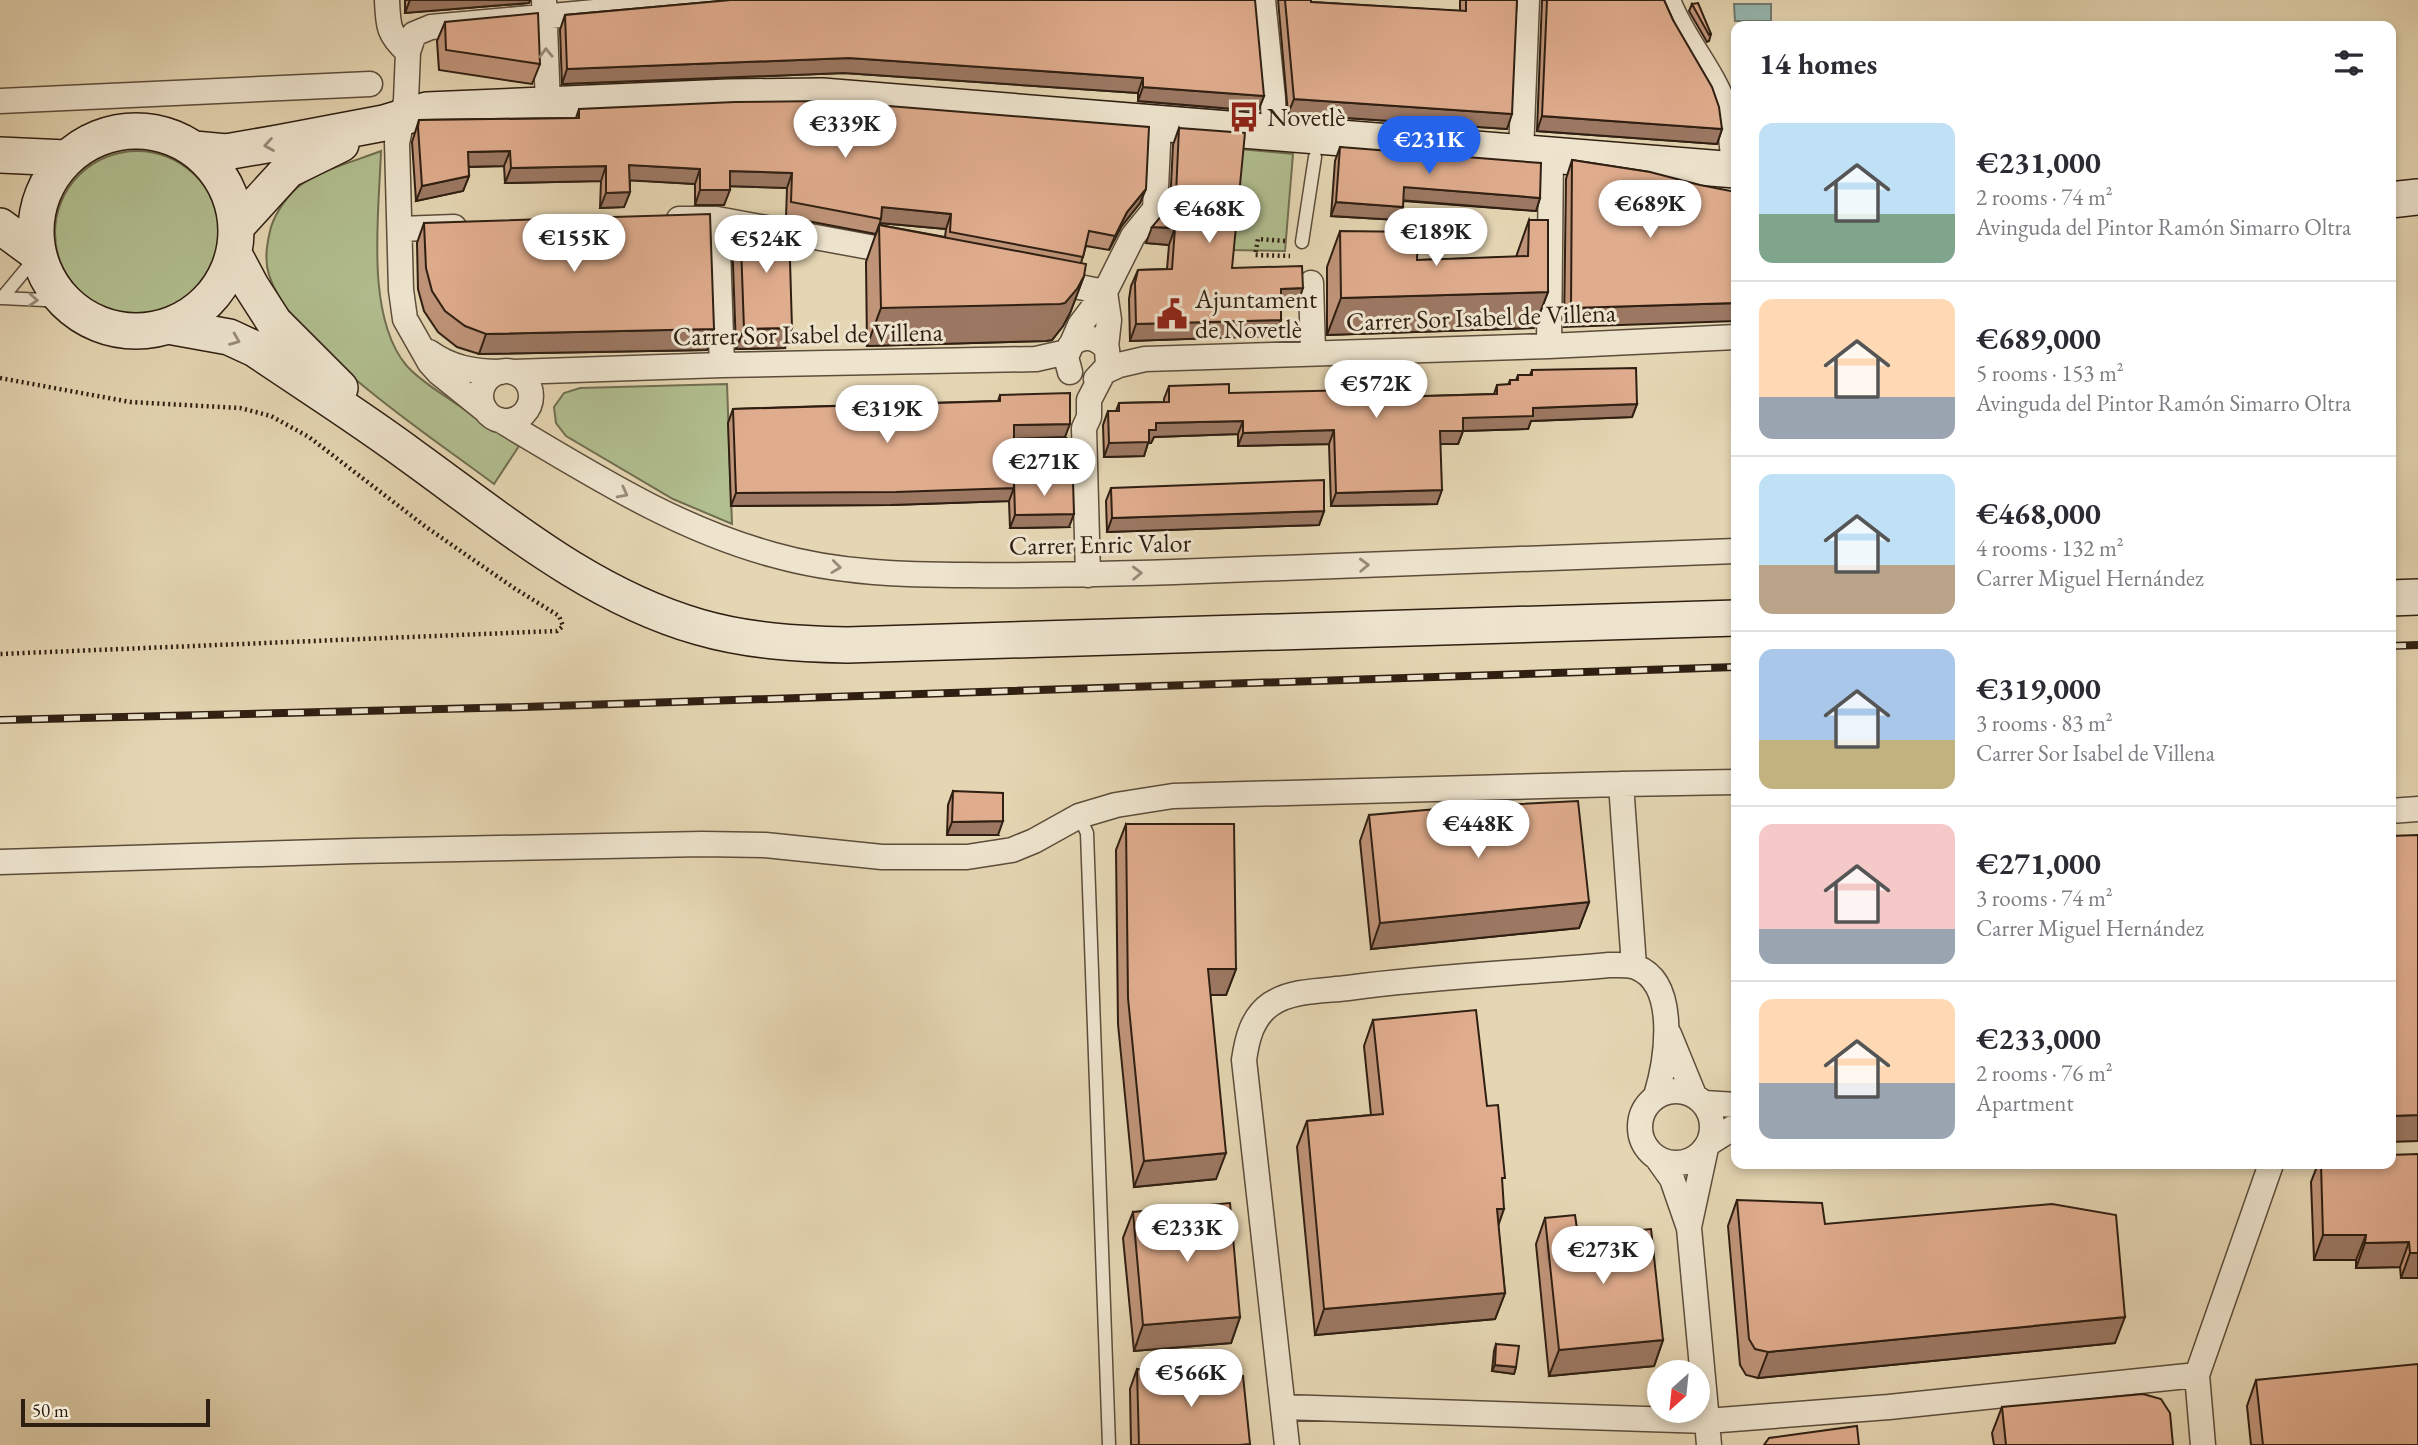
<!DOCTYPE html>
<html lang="en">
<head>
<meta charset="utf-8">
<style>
  :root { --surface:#fff; --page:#f2f2f3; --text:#2b2b33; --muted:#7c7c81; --line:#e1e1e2; --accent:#2563eb }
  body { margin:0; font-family:"EB Garamond",serif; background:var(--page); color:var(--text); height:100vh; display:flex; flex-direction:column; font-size:26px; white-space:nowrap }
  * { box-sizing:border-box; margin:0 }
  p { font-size:23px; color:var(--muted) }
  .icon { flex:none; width:38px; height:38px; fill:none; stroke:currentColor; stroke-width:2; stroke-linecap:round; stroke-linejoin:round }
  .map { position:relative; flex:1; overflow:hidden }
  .panel { position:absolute; left:1731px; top:21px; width:665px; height:1148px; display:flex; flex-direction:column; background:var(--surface); border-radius:14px; box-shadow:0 4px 10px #0003 }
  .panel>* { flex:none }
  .needle { width:46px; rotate:207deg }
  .controls { position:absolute; left:1647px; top:1360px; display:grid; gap:14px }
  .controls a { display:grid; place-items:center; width:63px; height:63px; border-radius:50%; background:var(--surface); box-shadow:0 4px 10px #0003; font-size:35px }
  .scale { position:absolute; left:21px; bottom:18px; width:189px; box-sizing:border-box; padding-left:7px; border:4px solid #2f1f12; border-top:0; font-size:19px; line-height:24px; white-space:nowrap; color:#2f1f12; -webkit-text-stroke:5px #eee4ce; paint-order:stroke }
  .price { position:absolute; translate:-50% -60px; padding:0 16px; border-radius:24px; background:#fff; color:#222; font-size:23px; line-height:46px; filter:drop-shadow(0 2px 4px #0008) }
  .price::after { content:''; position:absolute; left:50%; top:42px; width:21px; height:16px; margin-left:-10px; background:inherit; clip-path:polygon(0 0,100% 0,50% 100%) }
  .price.active { background:var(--accent); color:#fff }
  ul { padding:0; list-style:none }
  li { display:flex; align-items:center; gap:21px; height:175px; padding:0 28px }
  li+li { border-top:2px solid var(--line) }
  li span { display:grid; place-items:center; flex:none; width:196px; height:140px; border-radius:14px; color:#555 }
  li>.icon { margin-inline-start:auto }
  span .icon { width:84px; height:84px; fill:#fffc; stroke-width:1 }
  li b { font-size:30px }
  h2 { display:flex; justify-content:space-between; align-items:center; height:84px; padding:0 28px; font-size:30px }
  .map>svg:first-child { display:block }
  .green { fill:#b1be8f; stroke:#706e50; stroke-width:2 }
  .water { fill:#96b8b1; stroke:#6d7b71; stroke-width:2 }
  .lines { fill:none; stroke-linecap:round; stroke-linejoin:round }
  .lane-casing { stroke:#5c4d3a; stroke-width:15 }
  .street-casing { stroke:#5c4d3a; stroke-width:27 }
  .secondary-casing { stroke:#2f1f12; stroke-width:38 }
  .path { stroke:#2f1f12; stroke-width:4.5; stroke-dasharray:2 3.5; stroke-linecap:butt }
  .lane { stroke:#eee4ce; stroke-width:12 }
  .street { stroke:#eee4ce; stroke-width:24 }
  .secondary { stroke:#eee4ce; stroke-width:35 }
  .rail-casing { stroke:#2f1f12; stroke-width:8 }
  .rail { stroke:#eee4ce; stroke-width:5; stroke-dasharray:16; stroke-linecap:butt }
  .wall { fill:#c09479; stroke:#2f1f12; stroke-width:2 }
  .shaded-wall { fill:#9c7863; stroke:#2f1f12; stroke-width:2 }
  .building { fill:#dfac8d; stroke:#2f1f12; stroke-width:2 }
  .oneway { stroke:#988b79 }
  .labels { text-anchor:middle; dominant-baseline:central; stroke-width:6; stroke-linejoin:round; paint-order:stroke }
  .poi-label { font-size:26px; fill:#2f1f12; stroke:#eee4ce; text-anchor:start }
  .street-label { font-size:26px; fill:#2f1f12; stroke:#eee4ce }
</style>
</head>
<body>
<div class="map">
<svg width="2418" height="1445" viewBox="0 0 2418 1445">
  <rect width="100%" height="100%" fill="#e5d6b3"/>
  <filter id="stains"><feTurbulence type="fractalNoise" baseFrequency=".00286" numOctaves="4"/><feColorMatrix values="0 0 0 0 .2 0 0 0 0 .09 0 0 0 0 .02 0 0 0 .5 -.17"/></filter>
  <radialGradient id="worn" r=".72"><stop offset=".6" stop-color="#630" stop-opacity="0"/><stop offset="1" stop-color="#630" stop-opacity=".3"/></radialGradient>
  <path class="green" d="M1239 149 1293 154 1285 251 1230 250Z
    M381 151C379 213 365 315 406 365 418 379 436 390 452 401 474 416 496 431 519 446L494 484C432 437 293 348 269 275 264 259 267 243 271 227 276 212 288 194 302 184 324 169 355 161 381 151Z
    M55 233a82 82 0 1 1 164 0a82 82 0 1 1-164 0Z
    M727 384 732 524 673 499 566 436 556 423 554 407 564 393 580 388Z"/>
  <path class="water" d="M1734 4H1771V21H1735Z"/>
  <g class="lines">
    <g class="lane-casing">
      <path id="lane" d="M1302 242 1315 157
        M2 298 65 301
        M2 298 36 257
        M1079 816 1087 833 1109 1445"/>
    </g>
    <g class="street-casing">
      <path id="street" d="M387 0C388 26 388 34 408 52L406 100 397 143 401 290 405 319 430 363 439 373 485 410
        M544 0 548 105
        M1263 0 1273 98 1274 132
        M1668 0C1682 39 1714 71 1726 111 1732 129 1732 151 1734 170
        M408 52 414 34 431 27 725 0
        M0 101 370 84
        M1521 153 1527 0
        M679 219H717L902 253
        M717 219 722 365
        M400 229 454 227
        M1048 281 1105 292
        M1311 283 1313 352
        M1105 292 1109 320 1106 347
        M1070 346C1082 334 1096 336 1107 349L1108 366 1096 379
        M1549 346 1551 155
        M429 352C451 368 474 372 501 372
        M1106 371 1119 365 1145 359 1549 346 1736 337
        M481 396a25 25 0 1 1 50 0a25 25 0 1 1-50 0Z
        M514 372 722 365 1036 359 1067 352
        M1070 372 1066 357 1080 325 1105 292 1133 236 1155 209 1159 123
        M500 420C588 472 674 528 774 555 837 573 905 575 970 575 1038 576 1106 574 1174 572 1362 566 1549 557 1736 551
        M1088 575 1084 428 1089 417V400L1101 377
        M2390 811 2418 809
        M0 862 355 851 702 844 765 845 882 857H967L1012 850 1034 841 1079 816 1116 805 1173 796 1621 784
        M1634 966 1621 784 1736 782
        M1669 1034 1694 1095
        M1640 1127a36 36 0 1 1 72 0a36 36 0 1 1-72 0Z
        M1704 1103 1736 1105
        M1709 1143 1736 1126
        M1689 1227 1706 1148
        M1283 1407 1707 1421 1689 1228 1672 1179 1657 1158
        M1287 1445 1244 1060C1247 1039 1252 1017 1271 1004 1292 990 1323 991 1348 988 1435 976 1522 973 1609 965 1618 965 1628 964 1636 967 1680 984 1666 1063 1656 1096
        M1709 1445 1707 1421 1889 1407 2197 1375
        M2203 1445 2197 1375 2271 1164"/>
    </g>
    <g class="secondary-casing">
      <path id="secondary" d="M36 231a100 100 0 1 1 200 0a100 100 0 1 1-200 0Z
        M194 149 226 152 278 143 384 123 427 110 729 97 822 96 1736 170
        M0 155 66 158
        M2390 200 2418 197
        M0 226 38 254
        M236 227 288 170 341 144
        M234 254 251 286 274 322 340 388
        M168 326 229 337 255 349C308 385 362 419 413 457 503 522 591 596 699 627 747 641 797 644 847 645L1736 618
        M2390 598 2418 597"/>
    </g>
    <path class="path" d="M1285 241 1258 239 1255 255 1290 256
      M0 378 130 402 240 408 271 416 309 437 426 527 514 588 559 616 563 626 557 631 531 632 0 654"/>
    <use href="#lane" class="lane"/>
    <use href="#street" class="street"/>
    <use href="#secondary" class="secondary"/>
    <g class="rail-casing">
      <path id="rail" d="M2390 646 2418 645
        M0 720 524 707 1736 667"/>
    </g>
    <use href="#rail" class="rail"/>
  </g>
  <path class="wall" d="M405 0H530L529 3 405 13Z
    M731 0 1264 96 1258 111 1138 101V93L844 73 562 84 560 30 565 15Z
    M1278 0H1311V2L1460 11V0H1517L1507 129 1288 114Z
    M1542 0H1664L1722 129 1717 144 1537 131Z
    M1692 4 1711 34 1709 41 1707 42 1689 11Z
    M445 22 540 64 532 84 439 70 437 41Z
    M579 109 1140 203 1121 227 1109 250 1086 246 1081 263 1084 276 1070 313 1063 326 1052 340 1046 341 867 346 866 262 879 225 945 237 946 229 880 223 876 234 786 217 787 188 730 186 724 205H695V184L630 180V192L624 207 600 208 601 181 505 183 504 166 468 167 469 176 463 191 416 201 412 142 419 120 576 118Z
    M1179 128 1232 268 1297 305 1281 306V320L1275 336 1130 341 1129 299 1131 286 1138 270 1167 269 1169 245 1146 243 1170 205 1173 145Z
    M1340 147 1540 198 1536 211 1403 201V207L1398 220 1331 216 1335 161Z
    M1572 160 1650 172 1564 327 1566 179Z
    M740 217 785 348 736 349 732 237Z
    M1529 220 1548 292 1534 328 1327 335V267L1340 231 1417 260 1516 257Z
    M424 223 707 350 479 354 457 347 438 332 424 311 418 289 417 243Z
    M1532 370 1637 404 1632 417 1531 421 1528 429 1463 431 1458 444H1440L1437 504 1331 506 1329 444 1238 446V434L1154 437 1151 443H1148L1144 456 1104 457 1103 425 1108 411H1116L1119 403 1164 402V399L1169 386 1229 393 1355 398 1494 394 1497 385H1508L1510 380H1516L1518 375H1530Z
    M1000 395 1065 437 1014 439V482L1069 527 1010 528 1009 501 891 505 731 506 728 423 733 409 998 401Z
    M1111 488 1324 511 1319 525 1107 532 1106 501Z
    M953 791 998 835H947L948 805Z
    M1369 815 1589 902 1579 928 1371 949 1360 841Z
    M1126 824 1236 969 1226 995H1210L1216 1179 1134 1187 1118 1024 1116 850Z
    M1373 1020 1487 1106 1502 1185 1498 1225 1505 1293 1495 1319 1315 1335 1297 1147 1307 1121 1371 1115 1364 1046Z
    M2418 1154V1278H2401L2400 1267 2356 1268V1260H2314L2311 1182 2318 1164H2390Z
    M1737 1200 1825 1224 2115 1343 1758 1378 1746 1375 1740 1365 1728 1226Z
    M1133 1212 1240 1317 1231 1343 1134 1351 1123 1238Z
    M1545 1218 1578 1236 1663 1340 1654 1366 1549 1376 1536 1244Z
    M1496 1344 1516 1367 1514 1374 1492 1371 1494 1351Z
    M1137 1369 1250 1445H1131L1130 1389Z
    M2256 1380 2418 1445H2251L2247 1406Z
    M2002 1407 2173 1445H1994L1992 1433Z"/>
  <path class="shaded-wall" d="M410 0H530L529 3 405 13Z
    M849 58 1143 78 1138 93 844 73 562 84 567 69Z
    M1143 87 1264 96 1258 111 1138 101Z
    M1294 99 1512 114 1507 129 1288 114Z
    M1542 116 1722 129 1717 144 1537 131Z
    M510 151 504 166 462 167 468 152Z
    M629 165 700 169 695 184 624 180Z
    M606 166 601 181 505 183 511 168Z
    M730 171 792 173 787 188 724 186Z
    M469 176 463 191 416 201 422 186Z
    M1404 187 1540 198 1536 211 1399 200Z
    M1146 189 1140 203 1121 227 1109 250 1115 236 1127 212Z
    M700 190H730L724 205H695Z
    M630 192 624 207 600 208 606 193Z
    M1336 202 1403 207 1398 220 1331 216Z
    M882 207 951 214 946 229 880 223Z
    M1152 227 1175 228 1169 245 1146 243Z
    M1084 276 1070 313 1063 326 1052 340 1046 341 867 346 881 308Z
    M1303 288 1297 305 1275 306 1281 289Z
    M1548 292 1534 328 1327 335 1341 298Z
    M1736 303V321L1564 327 1571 308Z
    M1281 320 1275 336 1130 341 1136 324Z
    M792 328 785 348 736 349 744 329Z
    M714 329 707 350 479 354 486 334Z
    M1637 404 1632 417 1531 421 1528 429 1463 431 1458 444H1435L1440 431 1463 418 1533 408Z
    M1243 421 1238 434 1154 437 1151 443H1148L1144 456 1104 457 1109 443 1149 430 1156 423Z
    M1070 424 1065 437 1009 439 1014 425Z
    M1334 430 1329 444 1238 446 1243 433Z
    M1014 488 1009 501 891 505 731 506 736 493Z
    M1442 490 1437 504 1331 506 1336 493Z
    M1324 511 1319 525 1107 532 1112 518Z
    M1074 514 1069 527 1010 528 1015 515Z
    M1003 821 998 835H947L952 822Z
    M1589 902 1579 928 1371 949 1380 923Z
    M1208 969H1236L1226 995H1198Z
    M2418 1115V1141L2390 1142V1116Z
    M1226 1153 1216 1179 1134 1187 1144 1161Z
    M1497 1209H1504L1495 1235Z
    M2323 1235H2366L2356 1260H2314Z
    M2409 1242 2400 1267 2356 1268 2365 1243Z
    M2410 1253H2418V1278H2401Z
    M1505 1293 1495 1319 1315 1335 1324 1309Z
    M1240 1317 1231 1343 1134 1351 1143 1325Z
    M2125 1317 2115 1343 1758 1378 1768 1352Z
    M1663 1340 1654 1366 1549 1376 1559 1350Z
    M1495 1365 1516 1367 1514 1374 1492 1371Z"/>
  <path class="building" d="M731 0H1255L1264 96 1143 87V78L849 58 567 69 565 15Z
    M1285 0H1311V2L1466 11V0H1517L1512 114 1294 99Z
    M1547 0H1664L1673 20 1712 87 1719 107 1722 129 1542 116Z
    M1698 3 1711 34 1709 35 1692 4Z
    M538 13 540 64 446 50 445 22Z
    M827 101 1149 127 1146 189 1127 212 1115 236 1089 231 1083 257 950 232 951 214 882 207 881 219 791 202 792 173 730 171V190H700V169L629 165 630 192 606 193V166L511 168 510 151 468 152 469 176 422 186 418 127 419 120 579 118V109L735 102Z
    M1179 128 1245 133 1232 268 1302 266 1303 288 1281 289V320L1136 324 1135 283 1138 270 1172 269 1175 228 1152 227 1173 202 1176 194Z
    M1340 147 1541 163 1540 198 1404 187 1403 207 1336 202Z
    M1572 160 1650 172 1700 185 1736 192V303L1571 308Z
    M710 214 714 329 486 334 465 326 445 311 432 291 426 268 424 223Z
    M740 217 789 227 792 328 744 329Z
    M1529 220H1548V292L1341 298 1340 231 1418 232 1417 260 1528 256Z
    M879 225 1086 264 1084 276 1077 289 1065 303 1060 304 881 308Z
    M1636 368 1637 404 1533 408V416L1463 418V431H1440L1442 490 1336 493 1334 430 1243 433V421L1156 423V430H1149V442L1109 443 1108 411H1119V403L1169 402V386L1229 384V393L1355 390V398L1497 394V385L1510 384V380H1518V375H1532V370Z
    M1070 393V424L1014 425V488L896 492 736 493 733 409 1000 401V395Z
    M1324 480V511L1112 518 1111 488Z
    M1014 481H1073L1074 514 1015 515Z
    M953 791 1003 793V821L952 822Z
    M1578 801 1589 902 1380 923 1369 815 1460 807Z
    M1126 824H1234L1236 969H1208L1226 1153 1144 1161 1128 998Z
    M2418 835V1115L2390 1116V836Z
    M1476 1010 1487 1106 1498 1105 1505 1178H1502L1504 1209H1497L1505 1293 1324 1309 1307 1121 1383 1114 1373 1020Z
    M2418 1154V1253H2410L2409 1242 2365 1243 2366 1235H2323L2321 1164H2390V1155Z
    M1737 1200 1822 1203 1825 1224 2052 1204 2116 1215 2125 1317 1768 1352 1755 1349 1749 1339Z
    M1230 1203 1240 1317 1143 1325 1133 1212Z
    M1575 1215 1578 1236 1651 1229 1663 1340 1559 1350 1545 1218Z
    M1496 1344 1519 1346 1516 1367 1495 1365Z
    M2418 1364V1445H2263L2256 1380Z
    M1137 1369 1243 1376 1250 1444 1239 1445H1139Z
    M2143 1394 2161 1399 2170 1413 2173 1445H2006L2002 1407Z
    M1857 1426 1859 1445H1764L1769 1438Z"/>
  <defs><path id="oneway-chevron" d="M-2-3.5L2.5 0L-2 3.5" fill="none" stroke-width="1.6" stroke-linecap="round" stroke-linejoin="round" transform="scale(1.75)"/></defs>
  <g class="oneway">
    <use href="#oneway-chevron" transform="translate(546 53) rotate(-92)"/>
    <use href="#oneway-chevron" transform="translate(269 145) rotate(171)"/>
    <use href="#oneway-chevron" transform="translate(33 300) rotate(3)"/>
    <use href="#oneway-chevron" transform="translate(235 340) rotate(22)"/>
    <use href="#oneway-chevron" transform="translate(623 493) rotate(28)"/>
    <use href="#oneway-chevron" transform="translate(1364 565) rotate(-2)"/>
    <use href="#oneway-chevron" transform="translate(836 567) rotate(7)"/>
    <use href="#oneway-chevron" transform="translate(1137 573) rotate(-2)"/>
  </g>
  <defs>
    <g id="bus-bare" transform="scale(2.415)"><path d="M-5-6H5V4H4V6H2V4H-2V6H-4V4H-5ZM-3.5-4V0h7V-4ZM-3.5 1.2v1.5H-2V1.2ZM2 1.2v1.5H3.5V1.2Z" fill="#8f2418" stroke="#eee4ce" stroke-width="2.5" paint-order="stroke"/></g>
    <g id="civic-bare" transform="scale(2.415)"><path d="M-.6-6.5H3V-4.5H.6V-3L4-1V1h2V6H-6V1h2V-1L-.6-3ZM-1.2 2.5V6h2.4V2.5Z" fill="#8f2418" stroke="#eee4ce" stroke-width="2.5" paint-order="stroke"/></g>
  </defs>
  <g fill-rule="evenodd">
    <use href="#bus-bare" x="1244" y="117"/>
    <use href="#civic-bare" x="1172" y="314"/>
  </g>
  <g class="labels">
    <g class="poi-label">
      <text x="1267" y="117">Novetlè</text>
      <text x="1195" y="299">Ajuntament<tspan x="1195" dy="30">de Novetlè</tspan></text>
    </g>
    <g class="street-label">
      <text transform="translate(1481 317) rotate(-2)">Carrer Sor Isabel de Villena</text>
      <text transform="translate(808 334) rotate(-1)">Carrer Sor Isabel de Villena</text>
      <text transform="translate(1100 544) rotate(-1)">Carrer Enric Valor</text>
    </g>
  </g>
  <rect width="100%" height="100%" filter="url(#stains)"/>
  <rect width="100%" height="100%" fill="url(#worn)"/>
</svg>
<div class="controls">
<a><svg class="needle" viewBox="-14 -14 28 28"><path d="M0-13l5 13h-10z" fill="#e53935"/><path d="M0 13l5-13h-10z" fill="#7c7c81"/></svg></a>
</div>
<div class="scale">50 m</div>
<b class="price" style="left:845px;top:160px">€339K</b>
<b class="price active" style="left:1429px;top:176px">€231K</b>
<b class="price" style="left:1650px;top:240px">€689K</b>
<b class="price" style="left:1209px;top:245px">€468K</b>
<b class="price" style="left:1436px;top:268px">€189K</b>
<b class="price" style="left:574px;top:274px">€155K</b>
<b class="price" style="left:766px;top:275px">€524K</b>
<b class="price" style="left:1376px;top:420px">€572K</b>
<b class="price" style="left:887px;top:445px">€319K</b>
<b class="price" style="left:1044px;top:498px">€271K</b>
<b class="price" style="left:1478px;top:860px">€448K</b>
<b class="price" style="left:1187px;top:1264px">€233K</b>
<b class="price" style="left:1603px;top:1286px">€273K</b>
<b class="price" style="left:1191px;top:1409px">€566K</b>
<section class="panel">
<h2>14 homes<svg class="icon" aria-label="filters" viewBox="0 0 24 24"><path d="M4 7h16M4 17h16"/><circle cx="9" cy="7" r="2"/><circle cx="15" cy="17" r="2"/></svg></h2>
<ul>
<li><span style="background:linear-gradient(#bfe0f5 65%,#7fa58c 0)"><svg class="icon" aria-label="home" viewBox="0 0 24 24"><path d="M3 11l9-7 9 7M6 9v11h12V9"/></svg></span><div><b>€231,000</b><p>2 rooms · 74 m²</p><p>Avinguda del Pintor Ramón Simarro Oltra</p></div></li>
<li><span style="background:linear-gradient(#ffd9b3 70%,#9aa5b1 0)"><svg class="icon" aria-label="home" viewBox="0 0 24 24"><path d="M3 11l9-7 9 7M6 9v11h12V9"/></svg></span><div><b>€689,000</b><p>5 rooms · 153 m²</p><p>Avinguda del Pintor Ramón Simarro Oltra</p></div></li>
<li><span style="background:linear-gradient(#bfe0f5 65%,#b9a48a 0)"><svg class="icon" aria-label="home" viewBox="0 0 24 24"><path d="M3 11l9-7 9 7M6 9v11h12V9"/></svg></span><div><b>€468,000</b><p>4 rooms · 132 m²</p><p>Carrer Miguel Hernández</p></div></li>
<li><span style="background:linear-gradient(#a9c7e8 65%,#c2b280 0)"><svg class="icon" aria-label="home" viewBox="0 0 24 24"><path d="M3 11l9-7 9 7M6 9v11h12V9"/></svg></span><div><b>€319,000</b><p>3 rooms · 83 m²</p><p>Carrer Sor Isabel de Villena</p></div></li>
<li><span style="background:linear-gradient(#f6c9c9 75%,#9aa5b1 0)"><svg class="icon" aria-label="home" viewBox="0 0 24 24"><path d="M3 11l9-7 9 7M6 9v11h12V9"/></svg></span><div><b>€271,000</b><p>3 rooms · 74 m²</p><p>Carrer Miguel Hernández</p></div></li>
<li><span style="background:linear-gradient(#ffd9b3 60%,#9aa5b1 0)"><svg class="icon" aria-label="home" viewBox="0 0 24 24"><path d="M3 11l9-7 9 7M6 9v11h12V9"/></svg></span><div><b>€233,000</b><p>2 rooms · 76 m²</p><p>Apartment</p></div></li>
</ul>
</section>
</div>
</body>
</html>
